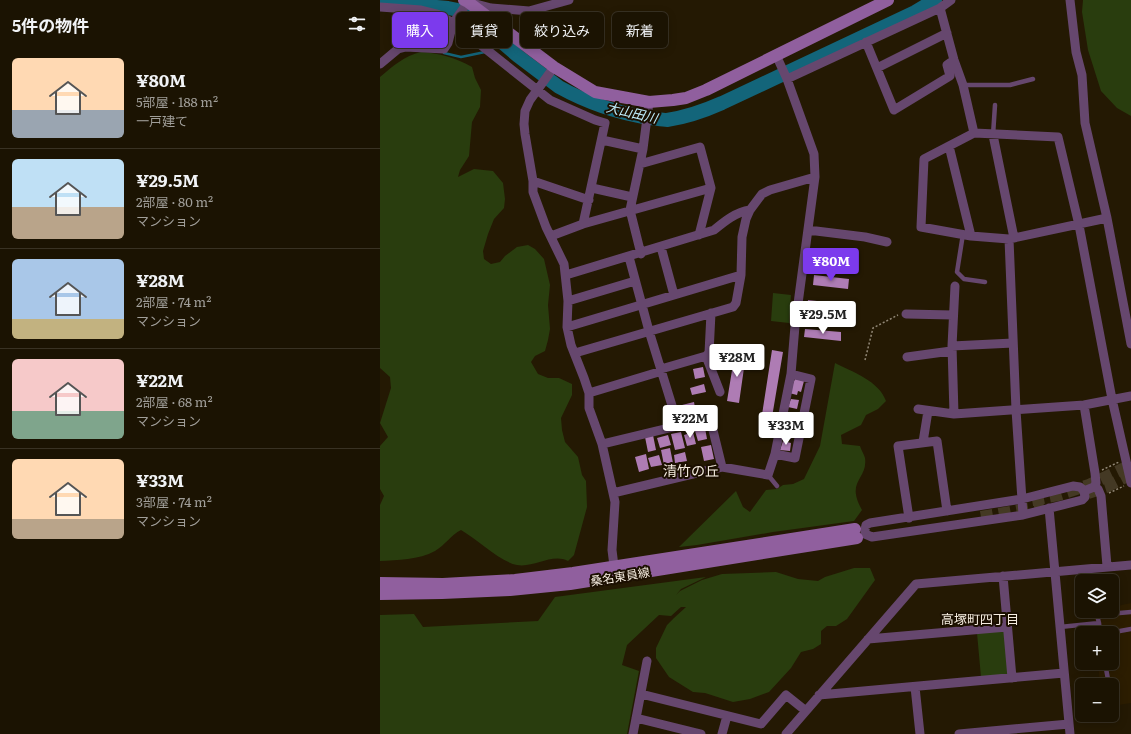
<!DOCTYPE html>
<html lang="ja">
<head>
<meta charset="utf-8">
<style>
  :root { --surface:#1b1302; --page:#282011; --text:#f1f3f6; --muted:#a09e99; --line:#393224; --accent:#7c3aed }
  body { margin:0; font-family:Literata,"Noto Sans JP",serif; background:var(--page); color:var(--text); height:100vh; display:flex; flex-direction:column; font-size:15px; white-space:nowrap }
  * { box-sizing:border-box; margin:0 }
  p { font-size:13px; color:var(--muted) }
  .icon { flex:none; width:22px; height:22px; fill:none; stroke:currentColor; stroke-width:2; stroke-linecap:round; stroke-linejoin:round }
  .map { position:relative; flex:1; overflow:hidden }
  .drawer { display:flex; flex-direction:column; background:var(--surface); width:380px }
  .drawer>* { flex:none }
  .banner { position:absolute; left:12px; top:12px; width:380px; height:36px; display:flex; gap:8px }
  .controls { position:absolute; left:695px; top:574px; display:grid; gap:8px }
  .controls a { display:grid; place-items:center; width:44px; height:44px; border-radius:6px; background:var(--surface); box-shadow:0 2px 10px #0003,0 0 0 1px var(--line); font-size:20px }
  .price { position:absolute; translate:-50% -34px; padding:0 9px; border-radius:4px; background:#fff; color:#222; font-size:13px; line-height:26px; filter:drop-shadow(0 1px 2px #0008) }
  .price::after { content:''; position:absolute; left:50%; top:24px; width:12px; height:9px; margin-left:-6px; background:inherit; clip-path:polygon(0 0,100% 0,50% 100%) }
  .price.current { background:var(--accent); color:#fff }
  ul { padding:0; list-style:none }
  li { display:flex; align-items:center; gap:12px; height:100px; padding:0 12px }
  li+li { border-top:1px solid var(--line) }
  li span { display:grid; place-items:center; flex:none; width:112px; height:80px; border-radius:6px; color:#555 }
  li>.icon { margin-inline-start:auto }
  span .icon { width:48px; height:48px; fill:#fffc; stroke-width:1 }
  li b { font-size:17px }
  h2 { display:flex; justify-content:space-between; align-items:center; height:48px; padding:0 12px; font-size:17px }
  .pill { padding:0 14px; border-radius:6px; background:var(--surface); box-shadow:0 2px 10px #0003,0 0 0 1px var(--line); font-size:14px; line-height:36px }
  .pill.current { background:var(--accent); color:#fff }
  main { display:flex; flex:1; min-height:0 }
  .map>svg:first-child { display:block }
  .built { fill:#2c1d00 }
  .green { fill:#293d0e }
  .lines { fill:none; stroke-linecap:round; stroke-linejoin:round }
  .stream { stroke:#13657a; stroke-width:2.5 }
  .river { stroke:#13657a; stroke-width:14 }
  .building { fill:#ae7cb4 }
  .secondary-tunnel { stroke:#443924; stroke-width:12; stroke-dasharray:12 6; stroke-linecap:butt }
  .path { stroke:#918776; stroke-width:1.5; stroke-dasharray:2 2; stroke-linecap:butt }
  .lane { stroke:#66476e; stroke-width:4.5 }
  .street { stroke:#66476e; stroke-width:9 }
  .secondary { stroke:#905f9e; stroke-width:12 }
  .labels { text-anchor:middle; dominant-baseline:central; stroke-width:4; stroke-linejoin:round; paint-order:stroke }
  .street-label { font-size:12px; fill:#f6ede0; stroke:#1b0f00 }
  .water-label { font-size:13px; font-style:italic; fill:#bfedfc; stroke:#1b0f00 }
  .neighbourhood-label { font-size:13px; fill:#f6ede0; stroke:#1b0f00 }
  .quarter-label { font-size:14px; fill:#f6ede0; stroke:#1b0f00 }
</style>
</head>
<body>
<main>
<section class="drawer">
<h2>5件の物件<svg class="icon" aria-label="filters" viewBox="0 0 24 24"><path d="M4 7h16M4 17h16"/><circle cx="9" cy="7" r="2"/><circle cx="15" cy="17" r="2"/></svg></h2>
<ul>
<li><span style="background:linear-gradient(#ffd9b3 65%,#9aa5b1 0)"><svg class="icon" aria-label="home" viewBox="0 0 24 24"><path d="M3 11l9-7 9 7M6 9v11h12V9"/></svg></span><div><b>¥80M</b><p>5部屋 · 188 m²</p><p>一戸建て</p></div></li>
<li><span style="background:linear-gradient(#bfe0f5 60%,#b9a48a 0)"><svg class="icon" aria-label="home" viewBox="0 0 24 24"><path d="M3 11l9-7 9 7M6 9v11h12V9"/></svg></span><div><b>¥29.5M</b><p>2部屋 · 80 m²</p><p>マンション</p></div></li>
<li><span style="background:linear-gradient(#a9c7e8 75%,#c2b280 0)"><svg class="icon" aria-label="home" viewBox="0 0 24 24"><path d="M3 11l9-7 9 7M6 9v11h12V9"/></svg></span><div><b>¥28M</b><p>2部屋 · 74 m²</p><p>マンション</p></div></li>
<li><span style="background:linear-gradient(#f6c9c9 65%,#7fa58c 0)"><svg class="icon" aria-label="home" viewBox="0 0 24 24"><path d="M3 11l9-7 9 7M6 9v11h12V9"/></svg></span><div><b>¥22M</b><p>2部屋 · 68 m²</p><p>マンション</p></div></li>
<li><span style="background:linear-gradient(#ffd9b3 75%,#b9a48a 0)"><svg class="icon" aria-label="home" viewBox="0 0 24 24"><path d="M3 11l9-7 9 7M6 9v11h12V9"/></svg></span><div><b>¥33M</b><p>3部屋 · 74 m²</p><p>マンション</p></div></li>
</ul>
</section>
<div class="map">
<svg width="751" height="734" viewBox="0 0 751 734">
  <rect width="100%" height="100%" fill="#241903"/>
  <path class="built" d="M751 603V703L732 706V685H720L718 663H732V633H715L714 611H732V607Z"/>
  <path class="green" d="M703 0H751V116L737 108 721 91 708 50 702 12Z
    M41 52C59 53 76 58 92 67L95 78 101 90 100 107 92 122 89 156 80 170 78 177 94 169 113 171 123 183 125 199 124 208 114 219 108 234 103 251 104 259 111 264 120 262 125 256 137 247 148 245 155 249 164 259 170 285 168 305 170 329 168 340 165 351 155 356 151 362 158 374 168 378H179L192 384V395L181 418 182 430 185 442 198 457 202 475 206 481 207 507 194 555 188 561C172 553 154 568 137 565 120 562 97 539 81 530 71 535 65 545 55 551 39 560 17 560 0 561V505L4 496 0 489V446L8 437 0 423 11 388 10 377 0 368V77C13 66 24 56 41 52Z
    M393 293 411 295 409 323 391 321Z
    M455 363C473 372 499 381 506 401L498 409 486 415 481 425 461 435 462 444 480 446C481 450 484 454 485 458 488 480 465 480 482 510L474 521 393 532 317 545 299 547 356 491 363 507 370 512 386 490 397 489 403 485 413 484 424 479 440 446Z
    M474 568H490L495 580 467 619 456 626H447L441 631V644L433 649 421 652 411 668 389 692 370 699 353 702 325 693 313 692 289 677 276 658V648L287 625 294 618 306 607H301L291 616 279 615 247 645 242 665 259 671 247 734H0V615L34 614 43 627 158 621 175 597 326 577 301 589 296 595 300 591 322 580 342 574 396 572 418 579 438 581 445 577Z
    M622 630 625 632 629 672 626 675 601 677 597 633Z"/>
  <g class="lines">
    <path class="stream" d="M109 49 127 45
      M64 53 81 57 105 52"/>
    <path class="river" d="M0 2 68 8 83 11 96 20 138 56 179 87C206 102 238 113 269 118 274 118 281 120 287 120 307 117 324 111 342 103L535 12 555 0"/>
  </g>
  <path class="building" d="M438 250 472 255 471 265 436 261Z
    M434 275 469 279 468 289 433 285Z
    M428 300 464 304 463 315 427 310Z
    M425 329 461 332V341L424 337Z
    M392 350 403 352 391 423 381 421Z
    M355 352 366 354 359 403 347 401Z
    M323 367 325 377 315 379 313 369Z
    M415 379 424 381 421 392 418 391 417 395 409 393Z
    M324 384 326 392 312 395 310 388Z
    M411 399 419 400 417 409 408 407Z
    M314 402 316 413 305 416 302 405Z
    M408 412 417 414 415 422 405 421 406 415H408Z
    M325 428 327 439 318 441 315 431Z
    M404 429 413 430 411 439 402 437Z
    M301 432 305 448 295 450 291 434Z
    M313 432 316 444 307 446 304 435Z
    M273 435 276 450 268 452 265 437Z
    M288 435 291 445 280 448 277 438Z
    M403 441 411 443 410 451 400 450Z
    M331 445 334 459 324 461 321 447Z
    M290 448 293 463 284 465 281 450Z
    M305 452 307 461 295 463 294 455Z
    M266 454 269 469 259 472 255 457Z
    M279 455 282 465 271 467 268 458Z"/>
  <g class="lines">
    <path class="secondary-tunnel" d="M708 493 726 487 751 474
      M652 500 678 495 709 485 751 465
      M601 517 664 506"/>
    <path class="path" d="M485 360 493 328 518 315
      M722 470 739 462
      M729 493 744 486"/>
    <path class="lane" d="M583 85H630L653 79
      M613 135 615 105
      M583 234 577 272 584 279 605 282
      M388 475 397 486
      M719 623 720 633
      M680 627 719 623 717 615 751 612
      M729 633 751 629
      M725 663 729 685"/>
    <path class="street" d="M690 0 696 52 702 75 705 123 727 218 751 344
      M0 7 41 10 57 14 73 23 170 100 215 120 225 123 203 224
      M560 8 574 60 583 85 594 133 678 137 699 225 732 399 751 483
      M486 42 514 110 570 76 567 65 574 60
      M396 55 407 79 560 8 571 0
      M0 64 18 49 26 47 64 49 68 43 73 23 88 2 111 8 149 11 189 0
      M174 67 150 100 145 111 144 124 145 134 153 181V192L166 227 184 264 188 301 187 327 191 345 204 378 209 393V408L222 444 233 493 235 502 232 550 234 566
      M497 68 567 33
      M594 133 544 159 541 227 591 236 629 239 727 218
      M613 135 634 238
      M222 140 263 149
      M569 146 591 236
      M260 164 320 147 331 188 319 235
      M153 181 209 200
      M212 188 252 197
      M428 230 485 237 507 242
      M171 236 203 224 331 188
      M629 239 636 410 643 515
      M281 247 294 295
      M261 254 250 210 263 149 269 102
      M249 257 269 331 298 425
      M186 275 334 230C345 221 356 212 370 210
      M188 301 255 281
      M526 314 573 315
      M187 327 361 275
      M633 343 572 346 574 414 704 405 751 396
      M572 346 575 286
      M195 353 353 307 356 303 361 275 362 237 366 219 370 210 382 194 390 190 435 177
      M326 356 340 392
      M527 357 571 351
      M281 369 326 356 329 353 331 313
      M209 393 282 371
      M704 405 715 473 716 483 714 487
      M538 409 574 414
      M543 442 548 411
      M222 444 330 418 342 467
      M395 454 415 458 431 379 411 374
      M693 486 700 487 704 491 705 497 702 500 643 515 492 537 485 534V530L486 525 490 523 642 499Z
      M704 491 714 487 718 489 721 496 727 566
      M233 493 342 467 388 475 395 454 411 374 415 326 435 177 434 154 407 79
      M669 508 690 734
      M529 518 518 446 557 441 567 511
      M623 576 632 678
      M488 639 627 627
      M535 687 540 734
      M261 694 381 724 406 695 426 711
      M439 695 684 673
      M256 718 321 734
      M253 734 267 661
      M342 734 347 716
      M406 734 536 584 751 565
      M579 734 689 724"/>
    <path class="secondary" d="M84 0 88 2 174 67 215 92 269 102 293 100 306 98 326 90 508 0
      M0 583 63 584 135 580 193 573 475 529
      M0 594 62 593 130 590 190 584 477 538"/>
  </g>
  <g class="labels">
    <g class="street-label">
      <text transform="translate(240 576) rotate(-9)">桑名東員線</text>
    </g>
    <g class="water-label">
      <text transform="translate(252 112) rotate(13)">大山田川</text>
    </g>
    <g class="neighbourhood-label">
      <text x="600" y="618">高塚町四丁目</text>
    </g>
    <g class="quarter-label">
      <text x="311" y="470">清竹の丘</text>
    </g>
  </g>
</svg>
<div class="controls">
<a><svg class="icon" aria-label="layers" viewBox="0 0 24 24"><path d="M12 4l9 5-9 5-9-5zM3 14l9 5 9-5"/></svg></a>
<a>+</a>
<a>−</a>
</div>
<b class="price current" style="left:451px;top:282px">¥80M</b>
<b class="price" style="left:443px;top:335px">¥29.5M</b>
<b class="price" style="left:357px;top:378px">¥28M</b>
<b class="price" style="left:310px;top:439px">¥22M</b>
<b class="price" style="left:406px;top:446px">¥33M</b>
<div class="banner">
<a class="pill current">購入</a>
<a class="pill">賃貸</a>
<a class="pill">絞り込み</a>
<a class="pill">新着</a>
</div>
</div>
</main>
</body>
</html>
